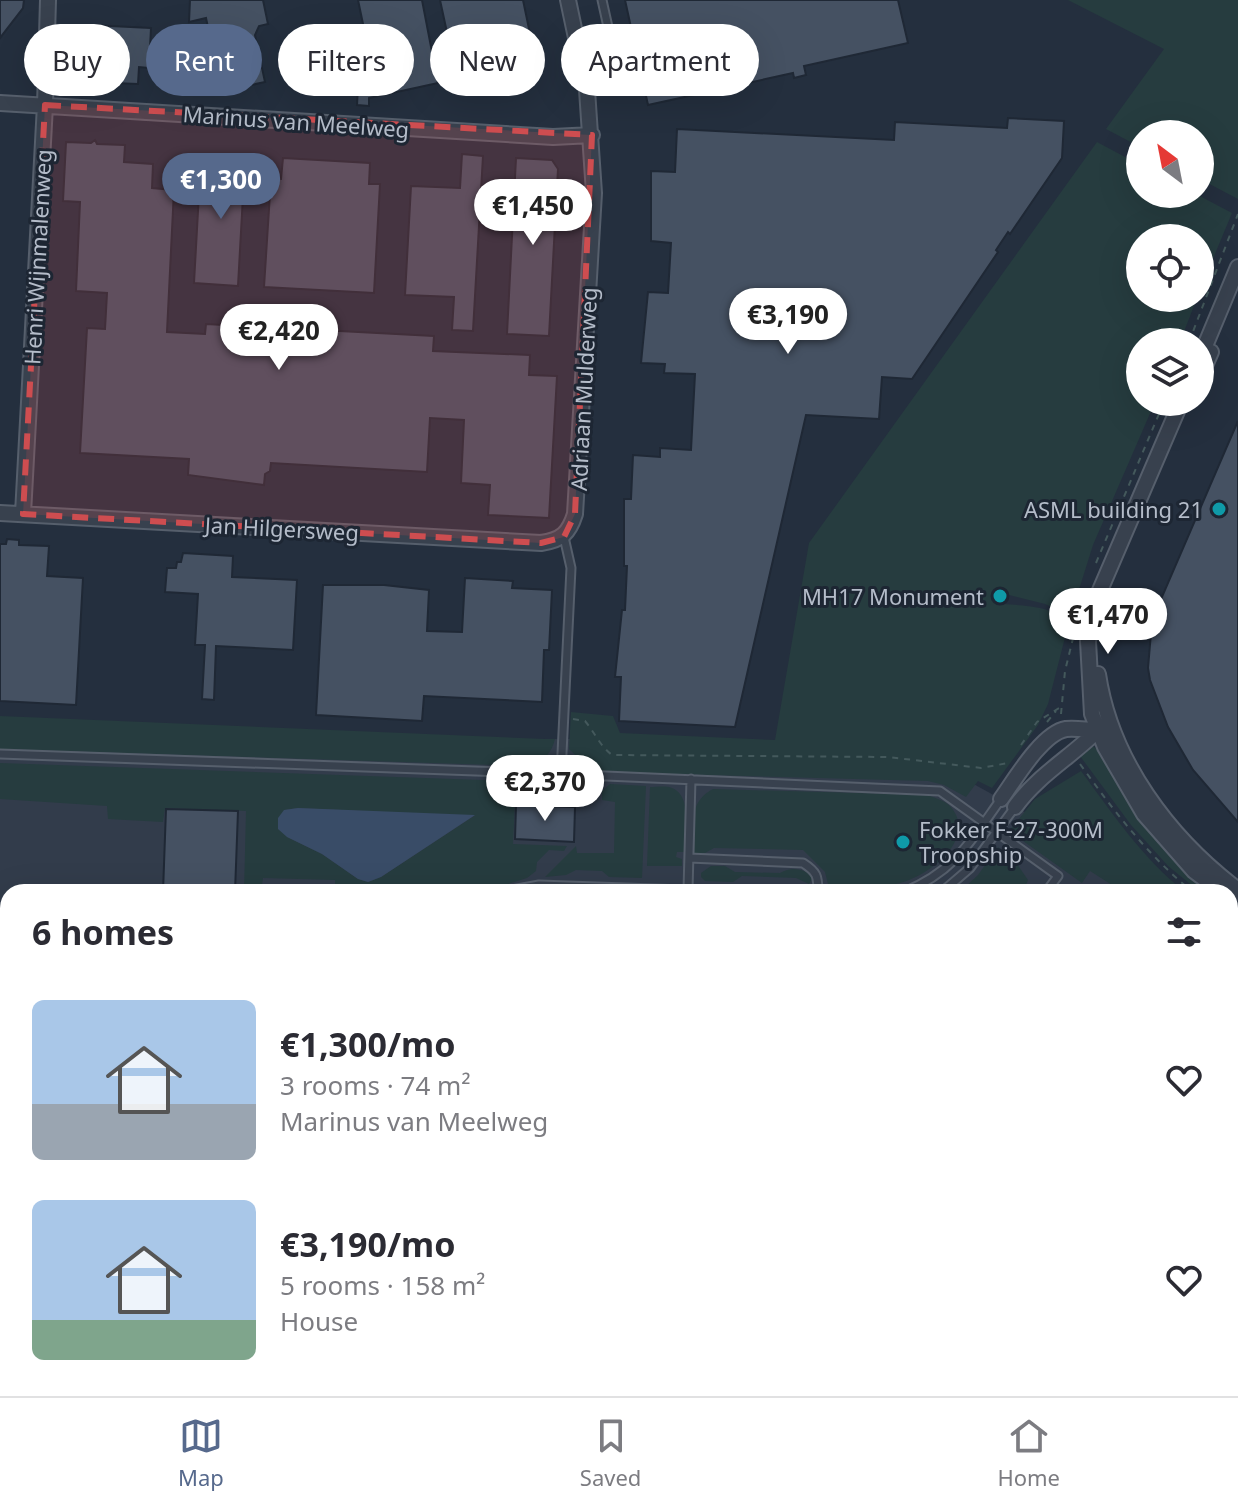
<!DOCTYPE html>
<html lang="en">
<head>
<meta charset="utf-8">
<style>
  :root { --surface:#fff; --page:#f7f7f7; --text:#2b2b33; --muted:#7c7c81; --line:#e1e1e2; --accent:#56698c }
  body { margin:0; font-family:"Noto Sans",sans-serif; background:var(--page); color:var(--text); height:100vh; display:flex; flex-direction:column; font-size:30px; white-space:nowrap }
  * { box-sizing:border-box; margin:0 }
  p { font-size:26px; color:var(--muted) }
  .icon { flex:none; width:44px; height:44px; fill:none; stroke:currentColor; stroke-width:2; stroke-linecap:round; stroke-linejoin:round }
  .map { position:relative; flex:1; overflow:hidden }
  .sheet { position:absolute; left:0px; top:884px; width:1238px; height:512px; display:flex; flex-direction:column; background:var(--surface); border-radius:24px 24px 0 0; box-shadow:0 8px 32px #0002 }
  .sheet>* { flex:none }
  .top-card { position:absolute; left:24px; top:24px; width:800px; height:72px; display:flex; gap:16px }
  .needle { width:52px; rotate:328deg }
  .fabs { position:absolute; left:1126px; top:120px; display:grid; gap:16px }
  .fabs a { display:grid; place-items:center; width:88px; height:88px; border-radius:50%; background:var(--surface); box-shadow:0 8px 32px #0002; font-size:40px }
  .price { position:absolute; translate:-50% -68px; padding:0 18px; border-radius:28px; background:#fff; color:#222; font-size:26px; line-height:52px; filter:drop-shadow(0 2px 4px #0008) }
  .price::after { content:''; position:absolute; left:50%; top:48px; width:24px; height:18px; margin-left:-12px; background:inherit; clip-path:polygon(0 0,100% 0,50% 100%) }
  .price.on { background:var(--accent); color:#fff }
  ul { padding:0; list-style:none }
  li { display:flex; align-items:center; gap:24px; height:200px; padding:0 32px }
  li span { display:grid; place-items:center; flex:none; width:224px; height:160px; border-radius:12px; color:#555 }
  li>.icon { margin-inline-start:auto }
  span .icon { width:96px; height:96px; fill:#fffc; stroke-width:1 }
  li b { font-size:34px }
  h2 { display:flex; justify-content:space-between; align-items:center; height:96px; padding:0 32px; font-size:34px }
  .chip { padding:0 28px; border-radius:36px; background:var(--surface); box-shadow:0 8px 32px #0002; font-size:28px; line-height:72px }
  .chip.on { background:var(--accent); color:#fff }
  .menu { display:flex; justify-content:space-around; align-items:center; height:112px; border-top:2px solid var(--line); background:var(--surface); font-size:22px; color:var(--muted) }
  .menu a { display:grid; justify-items:center; gap:4px }
  .menu .on { color:var(--accent) }
  .map>svg:first-child { display:block }
  .airport { fill:#323c4b }
  .green { fill:#263c3f; fill-rule:evenodd }
  .water { fill:#394c67 }
  .building { fill:#455162; stroke:#1f2835; stroke-width:2 }
  .lines { fill:none; stroke-linecap:round; stroke-linejoin:round }
  .service-casing { stroke:#565f6c; stroke-width:11 }
  .minor-casing { stroke:#565f6c; stroke-width:18 }
  .secondary-casing { stroke:#565f6c; stroke-width:24 }
  .path { stroke:#44595c; stroke-width:2; stroke-dasharray:6 6; stroke-linecap:butt }
  .service { stroke:#38414e; stroke-width:7 }
  .minor { stroke:#38414e; stroke-width:14 }
  .secondary { stroke:#465061; stroke-width:20 }
  .marked { fill:#ce4d50; fill-opacity:0.2; stroke:#ce4d50; stroke-width:6; stroke-dasharray:16 10; stroke-linejoin:round }
  .culture-dot { fill:#0f9aa8; stroke:#1d2633; stroke-width:3 }
  .labels { text-anchor:middle; dominant-baseline:central; stroke-width:6; stroke-linejoin:round; paint-order:stroke }
  .street-label { font-size:22px; fill:#b4bcc9; stroke:#1d2633 }
  .poi-label { font-size:22px; fill:#b4bcc9; stroke:#1d2633; text-anchor:end }
</style>
</head>
<body>
<div class="map">
<svg width="1238" height="1396" viewBox="0 0 1238 1396">
  <rect width="100%" height="100%" fill="#242f3e"/>
  <path class="airport" d="M563 739H570L572 750 585 763 959 776 1170 892H8V1388H1179L1174 1396H0V743Z"/>
  <path class="green" d="M1068 0H1238V199L1200 179V134H1140V147L1106 129 1164 49Z
    M1097 142 1140 165V194H1196L1232 213 1200 290V238H1140V298H1197L1180 342H1140V402H1155L1093 545 1071 615 1045 604 1001 593 997 594 996 598 1003 604C1033 606 1040 606 1070 618L1048 704 1038 725 992 788 978 781 966 797 944 785 928 781 593 772 569 749 571 712 613 716 620 733 775 740 809 543Z
    M0 716 545 739H555C551 755 542 763 525 766L0 749Z
    M1091 745 1101 752 1213 892H1200L1168 866 1131 825 1080 756Z
    M0 763 539 782 537 803H515L513 844 567 846 564 851 549 850 537 862 536 871 527 878 483 892H335V880L263 878 261 892H244L246 811 165 808 163 822 108 819 107 806 0 799ZM298 808 474 816 381 877 368 882 358 879 322 854 287 837 284 810Z
    M1081 771C1113 814 1142 858 1185 892H1123L1090 871 1082 883 1009 831 1035 799Z
    M610 784 646 786 642 878 609 877 602 871 576 870 566 875 545 877 576 846 577 853H614L615 802 602 800V791Z
    M650 787C655 787 663 786 669 787 694 793 685 834 684 852H677L676 857 682 859V866H647Z
    M713 789 928 795C935 798 945 801 950 806 977 836 935 870 909 880 884 890 854 886 828 884L825 872 803 850 714 848 705 853H693C694 826 687 803 713 789Z
    M998 847 1015 861 1028 880 1023 892H960L978 875Z
    M711 866H725L735 872 780 873C791 867 801 868 811 875L812 879 809 884 796 878 742 876 733 882 705 881 701 877V873Z
    M1230 942 1238 947V1281L1230 1294Z
    M0 972H8V1177L0 1184Z
    M8 1310V1388H225L220 1396H0V1319Z
    M620 1388H724L736 1396H615Z
    M749 1388H1168L1163 1396H744Z"/>
  <path class="water" d="M298 808 475 815 381 877 368 882 358 879 322 854 287 837 278 829V818L284 810Z"/>
  <path class="building" d="M0 0H24L23 8 0 38Z
    M190 0H263L268 24 259 26 255 35 265 82 237 88 227 40 222 34 210 37 206 18 189 22Z
    M358 0H422L438 83 369 98V106L357 105 358 86H376Z
    M440 0H523L533 48 454 65Z
    M625 0H898L908 43 804 66 806 75 794 78 793 73 648 105Z
    M90 25 151 28 149 68 139 67 138 84 88 82 77 74 71 64 73 33 90 34Z
    M1008 118 1064 121 1062 158 1010 234 1008 232 996 250 998 252 912 379 882 377 879 419 806 415 735 727 619 721 621 677H615L622 610H625L627 566H624V499H631L633 455 660 457V448L691 450 695 374 664 373 665 364 641 363 648 292 668 293 671 243 651 241V171L675 172 677 129 894 140 895 122 1007 128Z
    M95 140 97 144 125 145 124 162 153 164 152 188 174 190 167 332 205 334 206 324 434 336 433 351 530 355 529 375 557 376 549 518 488 515 490 485 461 483 464 420 430 418 427 472 271 463 270 471 265 474 264 485 188 475 189 459 80 453 87 328 105 329 107 293 76 291 80 202 63 201 66 142 91 143Z
    M462 154 483 156 473 331 452 330 454 297 405 295 411 186 460 188Z
    M212 155 249 156 248 178H244L238 286 194 283 200 175H210Z
    M283 158 370 163 369 184H380L374 293 264 287 271 178 281 179Z
    M516 158 552 160 558 169 549 336 507 334Z
    M1238 421V822L1193 770 1168 727 1150 680 1148 668 1151 633 1158 606Z
    M7 539 19 540V545L49 546 47 576 83 578 76 705 0 701V544H6Z
    M183 553 233 556 232 577 297 580 293 650 216 646 214 700 202 699 205 645H195L198 594 165 592 167 568H176L177 562H181Z
    M465 578 513 581 512 588 552 590 549 650H544L542 702 424 696 422 721 316 715 323 585H384L429 590 427 631 462 632Z
    M516 805 575 807 574 842 515 839Z
    M166 809 238 811 235 892H163Z"/>
  <g class="lines">
    <g class="service-casing">
      <path id="service" d="M602 0 616 63
        M0 754 561 774 940 791 1058 876 1046 892
        M561 774 571 568 564 537
        M689 858 803 863C817 872 818 876 818 892
        M688 890 691 779
        M501 892 539 885 742 892
        M904 892C954 872 971 841 1001 799
        M942 892 970 868 1015 807
        M1230 934 1238 938
        M0 954H8
        M1230 1298 1238 1286
        M0 1302 8 1293
        M244 1388 256 1396
        M297 1388 309 1396
        M349 1388 361 1396
        M382 1396 387 1388
        M430 1396 435 1388
        M608 1396 614 1388
        M1166 1396 1171 1388"/>
    </g>
    <g class="minor-casing">
      <path id="minor" d="M0 103 553 137 592 135
        M1200 358 1238 267
        M1200 377 1211 352
        M1181 402 1098 595 1088 641 1092 714 1105 747 1144 814 1194 871 1222 892
        M0 513 541 543C562 540 569 533 575 514L594 193 587 90 568 0
        M23 514 45 105 48 0
        M1098 674C1111 761 1169 838 1238 890
        M1001 799C1014 781 1042 733 1066 729 1076 728 1088 730 1098 730
        M1015 807C1037 776 1071 757 1098 730
        M1230 898 1238 904"/>
    </g>
    <g class="secondary-casing">
      <path id="secondary" d="M1230 1368 1238 1358
        M1208 1396 1214 1388"/>
    </g>
    <path class="path" d="M1189 342 1238 214
      M1096 563 1164 402
      M1061 714 1065 671 1078 618
      M573 719 585 721C595 733 600 746 612 755L888 757 981 768 1008 763
      M1047 722 1056 711
      M1021 745 1037 722 1059 708
      M1080 764C1114 811 1148 856 1193 892
      M1231 917 1238 921
      M1230 1329 1238 1317
      M585 1396 591 1388
      M1183 1396 1189 1388"/>
    <use href="#service" class="service"/>
    <use href="#minor" class="minor"/>
    <use href="#secondary" class="secondary"/>
  </g>
  <path class="marked" d="M45 105 592 135 575 514 564 537 541 543 23 514Z"/>
  <g class="culture-dot">
    <circle cx="1219" cy="509" r="8"/>
    <circle cx="1000" cy="596" r="8"/>
    <circle cx="903" cy="842" r="8"/>
  </g>
  <g class="labels">
    <g class="street-label">
      <text transform="translate(296 121) rotate(4)">Marinus van Meelweg</text>
      <text transform="translate(37 257) rotate(-87)">Henri Wijnmalenweg</text>
      <text transform="translate(583 389) rotate(-87)">Adriaan Mulderweg</text>
      <text transform="translate(282 528) rotate(3)">Jan Hilgersweg</text>
    </g>
    <g class="poi-label">
      <text x="1203" y="509">ASML building 21</text>
      <text x="984" y="596">MH17 Monument</text>
      <text x="919" y="829" text-anchor="start">Fokker F-27-300M<tspan x="919" dy="25">Troopship</tspan></text>
    </g>
  </g>
</svg>
<div class="fabs">
<a><svg class="needle" viewBox="-14 -14 28 28"><path d="M0-13l5 13h-10z" fill="#e53935"/><path d="M0 13l5-13h-10z" fill="#7c7c81"/></svg></a>
<a><svg class="icon" aria-label="locate" viewBox="0 0 24 24"><circle cx="12" cy="12" r="6"/><path d="M12 2v4M12 18v4M2 12h4M18 12h4"/></svg></a>
<a><svg class="icon" aria-label="layers" viewBox="0 0 24 24"><path d="M12 4l9 5-9 5-9-5zM3 14l9 5 9-5"/></svg></a>
</div>
<b class="price on" style="left:221px;top:221px">€1,300</b>
<b class="price" style="left:533px;top:247px">€1,450</b>
<b class="price" style="left:788px;top:356px">€3,190</b>
<b class="price" style="left:279px;top:372px">€2,420</b>
<b class="price" style="left:1108px;top:656px">€1,470</b>
<b class="price" style="left:545px;top:823px">€2,370</b>
<div class="top-card">
<a class="chip">Buy</a>
<a class="chip on">Rent</a>
<a class="chip">Filters</a>
<a class="chip">New</a>
<a class="chip">Apartment</a>
</div>
<section class="sheet">
<h2>6 homes<svg class="icon" aria-label="filters" viewBox="0 0 24 24"><path d="M4 7h16M4 17h16"/><circle cx="9" cy="7" r="2"/><circle cx="15" cy="17" r="2"/></svg></h2>
<ul>
<li><span style="background:linear-gradient(#a9c7e8 65%,#9aa5b1 0)"><svg class="icon" aria-label="home" viewBox="0 0 24 24"><path d="M3 11l9-7 9 7M6 9v11h12V9"/></svg></span><div><b>€1,300/mo</b><p>3 rooms · 74 m²</p><p>Marinus van Meelweg</p></div><svg class="icon" aria-label="heart" viewBox="0 0 24 24"><path d="M12 20l-8-8c-3-5 5-10 8-4 3-6 11-1 8 4z"/></svg></li>
<li><span style="background:linear-gradient(#a9c7e8 75%,#7fa58c 0)"><svg class="icon" aria-label="home" viewBox="0 0 24 24"><path d="M3 11l9-7 9 7M6 9v11h12V9"/></svg></span><div><b>€3,190/mo</b><p>5 rooms · 158 m²</p><p>House</p></div><svg class="icon" aria-label="heart" viewBox="0 0 24 24"><path d="M12 20l-8-8c-3-5 5-10 8-4 3-6 11-1 8 4z"/></svg></li>
</ul>
</section>
</div>
<nav class="menu">
<a class="on"><svg class="icon" aria-label="map" viewBox="0 0 24 24"><path d="M3 6l6-2 6 2 6-2v14l-6 2-6-2-6 2zM9 4v14M15 6v14"/></svg>Map</a>
<a><svg class="icon" aria-label="saved" viewBox="0 0 24 24"><path d="M7 4h10v16l-5-4-5 4z"/></svg>Saved</a>
<a><svg class="icon" aria-label="home" viewBox="0 0 24 24"><path d="M3 11l9-7 9 7M6 9v11h12V9"/></svg>Home</a>
</nav>
</body>
</html>
